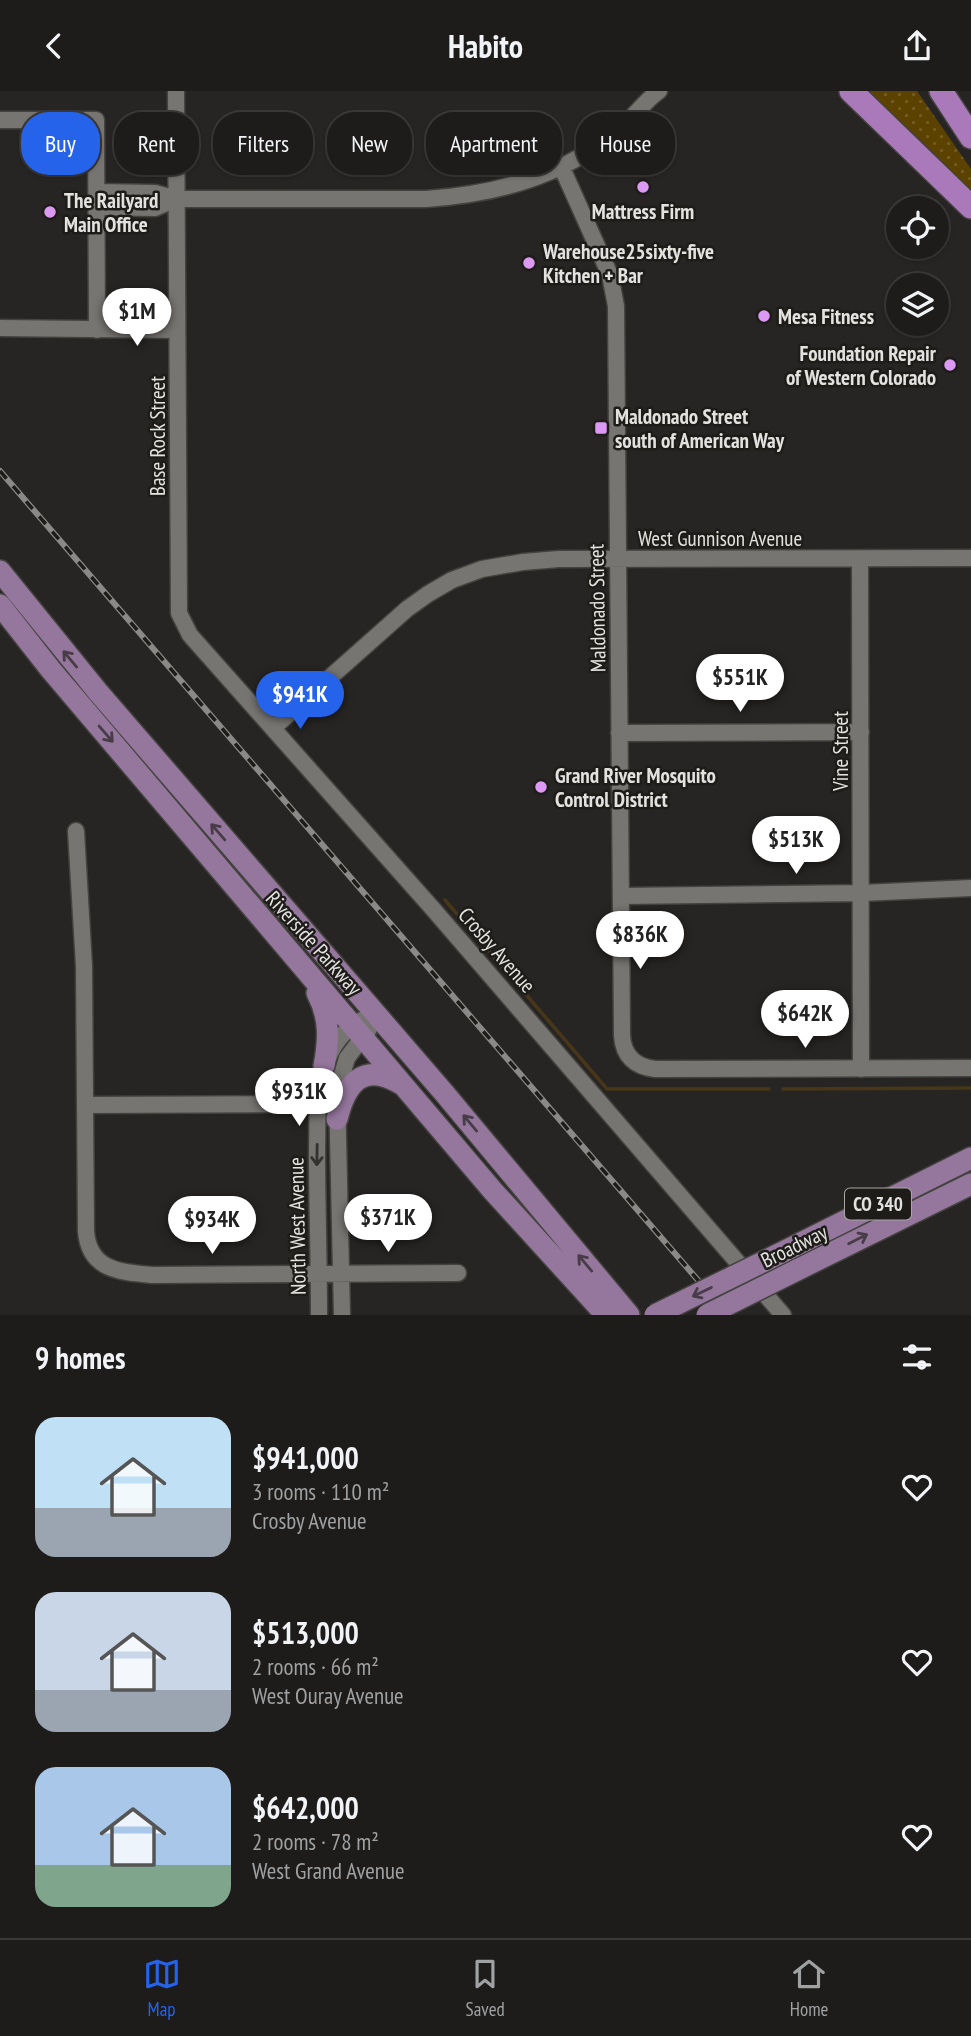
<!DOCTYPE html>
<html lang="en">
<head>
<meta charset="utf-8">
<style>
  :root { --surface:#1d1c1a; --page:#252523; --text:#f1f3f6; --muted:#a0a1a2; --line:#3b3a39; --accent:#2563eb }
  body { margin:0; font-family:"PT Sans Narrow",sans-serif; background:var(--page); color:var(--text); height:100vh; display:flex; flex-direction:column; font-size:26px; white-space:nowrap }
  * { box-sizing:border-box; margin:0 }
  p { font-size:23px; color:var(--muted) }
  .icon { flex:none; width:38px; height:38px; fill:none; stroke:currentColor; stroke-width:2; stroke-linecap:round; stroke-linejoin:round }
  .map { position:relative; height:1224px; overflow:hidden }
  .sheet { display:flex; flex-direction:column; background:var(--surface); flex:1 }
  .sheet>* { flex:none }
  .banner { position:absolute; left:21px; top:21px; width:929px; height:63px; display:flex; gap:14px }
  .controls { position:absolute; left:886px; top:105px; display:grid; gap:14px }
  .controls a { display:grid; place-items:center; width:63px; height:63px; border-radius:50%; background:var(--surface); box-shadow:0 2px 5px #0004,0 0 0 2px var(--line); font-size:35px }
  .price { position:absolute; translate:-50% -60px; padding:0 16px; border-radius:24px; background:#fff; color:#222; font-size:23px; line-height:46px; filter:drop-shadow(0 2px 4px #0008) }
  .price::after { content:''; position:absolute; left:50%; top:42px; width:21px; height:16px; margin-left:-10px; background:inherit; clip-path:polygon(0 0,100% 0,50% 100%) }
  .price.on { background:var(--accent); color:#fff }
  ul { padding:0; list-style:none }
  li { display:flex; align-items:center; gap:21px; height:175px; padding:0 35px }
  li span { display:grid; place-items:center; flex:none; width:196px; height:140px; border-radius:21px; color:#555 }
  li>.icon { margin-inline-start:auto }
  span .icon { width:84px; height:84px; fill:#fffc; stroke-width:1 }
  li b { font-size:30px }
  h2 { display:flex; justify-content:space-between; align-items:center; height:84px; padding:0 35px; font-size:30px }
  .chip { padding:0 24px; border-radius:28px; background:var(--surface); box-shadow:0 2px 5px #0004,0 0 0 2px var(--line); font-size:24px; line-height:63px }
  .chip.on { background:var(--accent); color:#fff }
  header { display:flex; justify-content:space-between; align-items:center; height:91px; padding:0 35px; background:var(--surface); font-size:32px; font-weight:800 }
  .dock { display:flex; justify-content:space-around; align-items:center; height:98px; border-top:2px solid var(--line); background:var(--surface); font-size:19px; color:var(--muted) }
  .dock a { display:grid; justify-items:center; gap:4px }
  .dock .on { color:var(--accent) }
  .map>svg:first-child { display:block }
  .grass { fill:url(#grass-dots) }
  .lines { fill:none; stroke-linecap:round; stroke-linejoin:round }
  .stream { stroke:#473718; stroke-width:3.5 }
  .minor-casing { stroke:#43423f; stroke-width:19 }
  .major-casing { stroke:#43423f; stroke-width:24 }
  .highway-casing { stroke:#43423f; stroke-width:26 }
  .minor { stroke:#777572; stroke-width:16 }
  .major { stroke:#95779d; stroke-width:21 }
  .highway { stroke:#a979b9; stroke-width:23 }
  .rail-casing { stroke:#8a8987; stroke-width:6 }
  .rail { stroke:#1d1c19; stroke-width:3.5; stroke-dasharray:10; stroke-linecap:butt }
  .major-bridge-casing { stroke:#43423f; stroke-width:24; stroke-linecap:butt }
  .major-bridge { stroke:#95779d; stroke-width:21 }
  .oneway { stroke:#473c47 }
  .oneway2 { stroke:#34322f }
  .poi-dot { fill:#dc99f4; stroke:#1d1c19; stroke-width:2.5 }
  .labels { text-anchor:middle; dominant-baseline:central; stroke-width:5; stroke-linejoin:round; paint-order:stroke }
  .shield { fill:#1d1c19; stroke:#a8a7a4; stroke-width:2 }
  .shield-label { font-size:19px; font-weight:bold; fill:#e3e2e0 }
  .poi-label { font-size:21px; font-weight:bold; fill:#e3e2e0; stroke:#1d1c19; text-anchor:start }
  .street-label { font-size:21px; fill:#e3e2e0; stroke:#1d1c19 }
</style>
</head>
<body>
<header><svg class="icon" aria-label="back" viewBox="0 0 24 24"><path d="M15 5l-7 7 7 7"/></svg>Habito<svg class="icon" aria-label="share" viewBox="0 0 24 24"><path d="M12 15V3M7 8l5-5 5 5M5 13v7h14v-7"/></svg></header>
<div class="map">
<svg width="971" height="1224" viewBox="0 0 971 1224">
  <defs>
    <pattern id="grass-dots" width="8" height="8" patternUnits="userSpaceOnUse" patternTransform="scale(1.75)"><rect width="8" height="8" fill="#5c4200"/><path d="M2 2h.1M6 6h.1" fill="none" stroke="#735d25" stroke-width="1.8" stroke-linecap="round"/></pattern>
  </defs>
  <rect width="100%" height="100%" fill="#272523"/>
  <path class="grass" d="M868 0H917L971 78V103Z"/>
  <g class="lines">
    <path class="stream" d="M445 809 607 998H769
      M783 998 971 997"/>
    <g class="minor-casing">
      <path id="minor" d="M176 0 179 522 190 544 433 818 783 1224
        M0 29H96L97 239
        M562 77 610 184 616 215 622 944C623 965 635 976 655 978L971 977
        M98 101 155 102 176 108 155 117 98 116
        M176 108H426C498 103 559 86 617 41 632 29 643 11 659 0
        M0 237 177 239
        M860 468 861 978
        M273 637 407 518 428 503 452 489 482 478 523 471 559 468 971 467
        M619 642 861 641
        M76 740 84 875 86 1140C89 1179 119 1181 152 1184L458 1182
        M622 805 862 802 971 797
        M85 1014 299 1013
        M319 1224C319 1168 317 1113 317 1057 318 1029 315 999 326 972 335 947 351 930 378 923
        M342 1224 337 1001 347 967 369 938"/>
    </g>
    <g class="major-casing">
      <path id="major" d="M0 480 98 601 445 1003 629 1224
        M0 514 51 579 493 1100 606 1224
        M317 902C330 926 329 949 324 975
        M337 1028C346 992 363 970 401 993
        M785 1160 971 1067
        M797 1179 971 1093"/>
    </g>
    <g class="highway-casing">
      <path id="highway" d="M851 0 971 116
        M941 0 971 46"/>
    </g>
    <use href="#minor" class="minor"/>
    <use href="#major" class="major"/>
    <use href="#highway" class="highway"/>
    <g class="rail-casing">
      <path id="rail" d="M0 380 728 1224"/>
    </g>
    <use href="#rail" class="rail"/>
    <g class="major-bridge-casing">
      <path id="major-bridge" d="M655 1224 785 1160
        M707 1224 797 1179"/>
    </g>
    <use href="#major-bridge" class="major-bridge"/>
  </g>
  <defs><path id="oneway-shaft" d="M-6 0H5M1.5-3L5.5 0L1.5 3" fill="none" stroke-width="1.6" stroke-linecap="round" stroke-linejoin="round" transform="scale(1.75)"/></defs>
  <g class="oneway">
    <use href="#oneway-shaft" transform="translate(70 568) rotate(-130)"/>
    <use href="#oneway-shaft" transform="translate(106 643) rotate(49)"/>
    <use href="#oneway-shaft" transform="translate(218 741) rotate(-131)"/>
    <use href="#oneway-shaft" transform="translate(470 1032) rotate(-130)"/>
    <use href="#oneway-shaft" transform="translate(858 1148) rotate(-27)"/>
    <use href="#oneway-shaft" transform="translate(585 1172) rotate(-130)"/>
    <use href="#oneway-shaft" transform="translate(702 1201) rotate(154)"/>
  </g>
  <use class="oneway2" href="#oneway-shaft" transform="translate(317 1064) rotate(91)"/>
  <g class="poi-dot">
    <circle cx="643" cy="96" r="7"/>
    <circle cx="50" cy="121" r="7"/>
    <circle cx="529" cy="172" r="7"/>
    <circle cx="764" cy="225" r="7"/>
    <circle cx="950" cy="274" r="7"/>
    <rect x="594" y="330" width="14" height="14" rx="3.5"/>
    <circle cx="541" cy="696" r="7"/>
  </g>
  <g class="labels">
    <rect class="shield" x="845" y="1097.5" width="66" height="31" rx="5"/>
    <g class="shield-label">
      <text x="878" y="1113">CO 340</text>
    </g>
    <g class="poi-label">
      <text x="64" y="109">The Railyard<tspan x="64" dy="24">Main Office</tspan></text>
      <text x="643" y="120" text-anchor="middle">Mattress Firm</text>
      <text x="543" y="160">Warehouse25sixty-five<tspan x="543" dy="24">Kitchen + Bar</tspan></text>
      <text x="778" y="225">Mesa Fitness</text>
      <text x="936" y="262" text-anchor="end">Foundation Repair<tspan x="936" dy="24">of Western Colorado</tspan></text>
      <text x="615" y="325">Maldonado Street<tspan x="615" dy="24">south of American Way</tspan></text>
      <text x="555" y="684">Grand River Mosquito<tspan x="555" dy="24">Control District</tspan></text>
    </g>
    <g class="street-label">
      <text transform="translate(157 345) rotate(-90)">Base Rock Street</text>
      <text x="720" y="447">West Gunnison Avenue</text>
      <text transform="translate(597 517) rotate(-91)">Maldonado Street</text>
      <text transform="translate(840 660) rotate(-90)">Vine Street</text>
      <text transform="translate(314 852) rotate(48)">Riverside Parkway</text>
      <text transform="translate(497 859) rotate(49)">Crosby Avenue</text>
      <text transform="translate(297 1135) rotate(-91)">North West Avenue</text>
      <text transform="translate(794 1155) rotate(-26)">Broadway</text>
    </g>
  </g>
</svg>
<div class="controls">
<a><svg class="icon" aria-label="locate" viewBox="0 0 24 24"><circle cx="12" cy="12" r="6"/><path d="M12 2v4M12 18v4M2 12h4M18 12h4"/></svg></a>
<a><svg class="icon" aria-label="layers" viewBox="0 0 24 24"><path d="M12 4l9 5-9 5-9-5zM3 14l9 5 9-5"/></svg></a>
</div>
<b class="price" style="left:137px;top:257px">$1M</b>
<b class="price" style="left:740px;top:623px">$551K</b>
<b class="price on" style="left:300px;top:640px">$941K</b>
<b class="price" style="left:796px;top:785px">$513K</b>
<b class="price" style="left:640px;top:880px">$836K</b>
<b class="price" style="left:805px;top:959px">$642K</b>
<b class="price" style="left:299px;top:1037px">$931K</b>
<b class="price" style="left:388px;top:1163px">$371K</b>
<b class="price" style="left:212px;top:1165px">$934K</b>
<div class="banner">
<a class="chip on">Buy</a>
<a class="chip">Rent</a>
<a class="chip">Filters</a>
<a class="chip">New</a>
<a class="chip">Apartment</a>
<a class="chip">House</a>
</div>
</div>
<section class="sheet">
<h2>9 homes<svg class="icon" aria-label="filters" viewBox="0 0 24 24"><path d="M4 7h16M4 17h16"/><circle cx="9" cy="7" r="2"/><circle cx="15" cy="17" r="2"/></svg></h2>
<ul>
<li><span style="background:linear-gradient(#bfe0f5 65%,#9aa5b1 0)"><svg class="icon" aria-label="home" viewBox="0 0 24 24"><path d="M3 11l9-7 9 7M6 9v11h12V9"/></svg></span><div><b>$941,000</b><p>3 rooms · 110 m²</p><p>Crosby Avenue</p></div><svg class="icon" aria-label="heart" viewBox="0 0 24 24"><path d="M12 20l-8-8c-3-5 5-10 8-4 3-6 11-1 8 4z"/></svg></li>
<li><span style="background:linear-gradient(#c9d6e8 70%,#9aa5b1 0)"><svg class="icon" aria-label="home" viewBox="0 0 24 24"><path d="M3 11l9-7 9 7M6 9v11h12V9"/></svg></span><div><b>$513,000</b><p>2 rooms · 66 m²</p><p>West Ouray Avenue</p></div><svg class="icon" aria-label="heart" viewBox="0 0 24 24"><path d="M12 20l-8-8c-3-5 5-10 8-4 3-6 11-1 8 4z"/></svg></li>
<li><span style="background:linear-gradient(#a9c7e8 70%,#7fa58c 0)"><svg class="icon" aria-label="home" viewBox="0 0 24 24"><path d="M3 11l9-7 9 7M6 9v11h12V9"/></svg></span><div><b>$642,000</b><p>2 rooms · 78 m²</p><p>West Grand Avenue</p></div><svg class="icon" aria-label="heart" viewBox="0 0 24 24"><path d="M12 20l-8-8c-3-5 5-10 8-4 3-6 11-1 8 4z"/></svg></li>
</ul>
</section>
<nav class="dock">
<a class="on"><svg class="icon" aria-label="map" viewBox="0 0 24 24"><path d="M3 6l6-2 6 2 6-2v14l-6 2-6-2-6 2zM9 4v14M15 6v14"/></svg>Map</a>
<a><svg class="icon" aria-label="saved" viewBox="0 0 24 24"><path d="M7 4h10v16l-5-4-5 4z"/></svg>Saved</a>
<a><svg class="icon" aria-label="home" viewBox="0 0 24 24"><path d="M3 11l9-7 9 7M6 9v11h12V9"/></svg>Home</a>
</nav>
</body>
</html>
